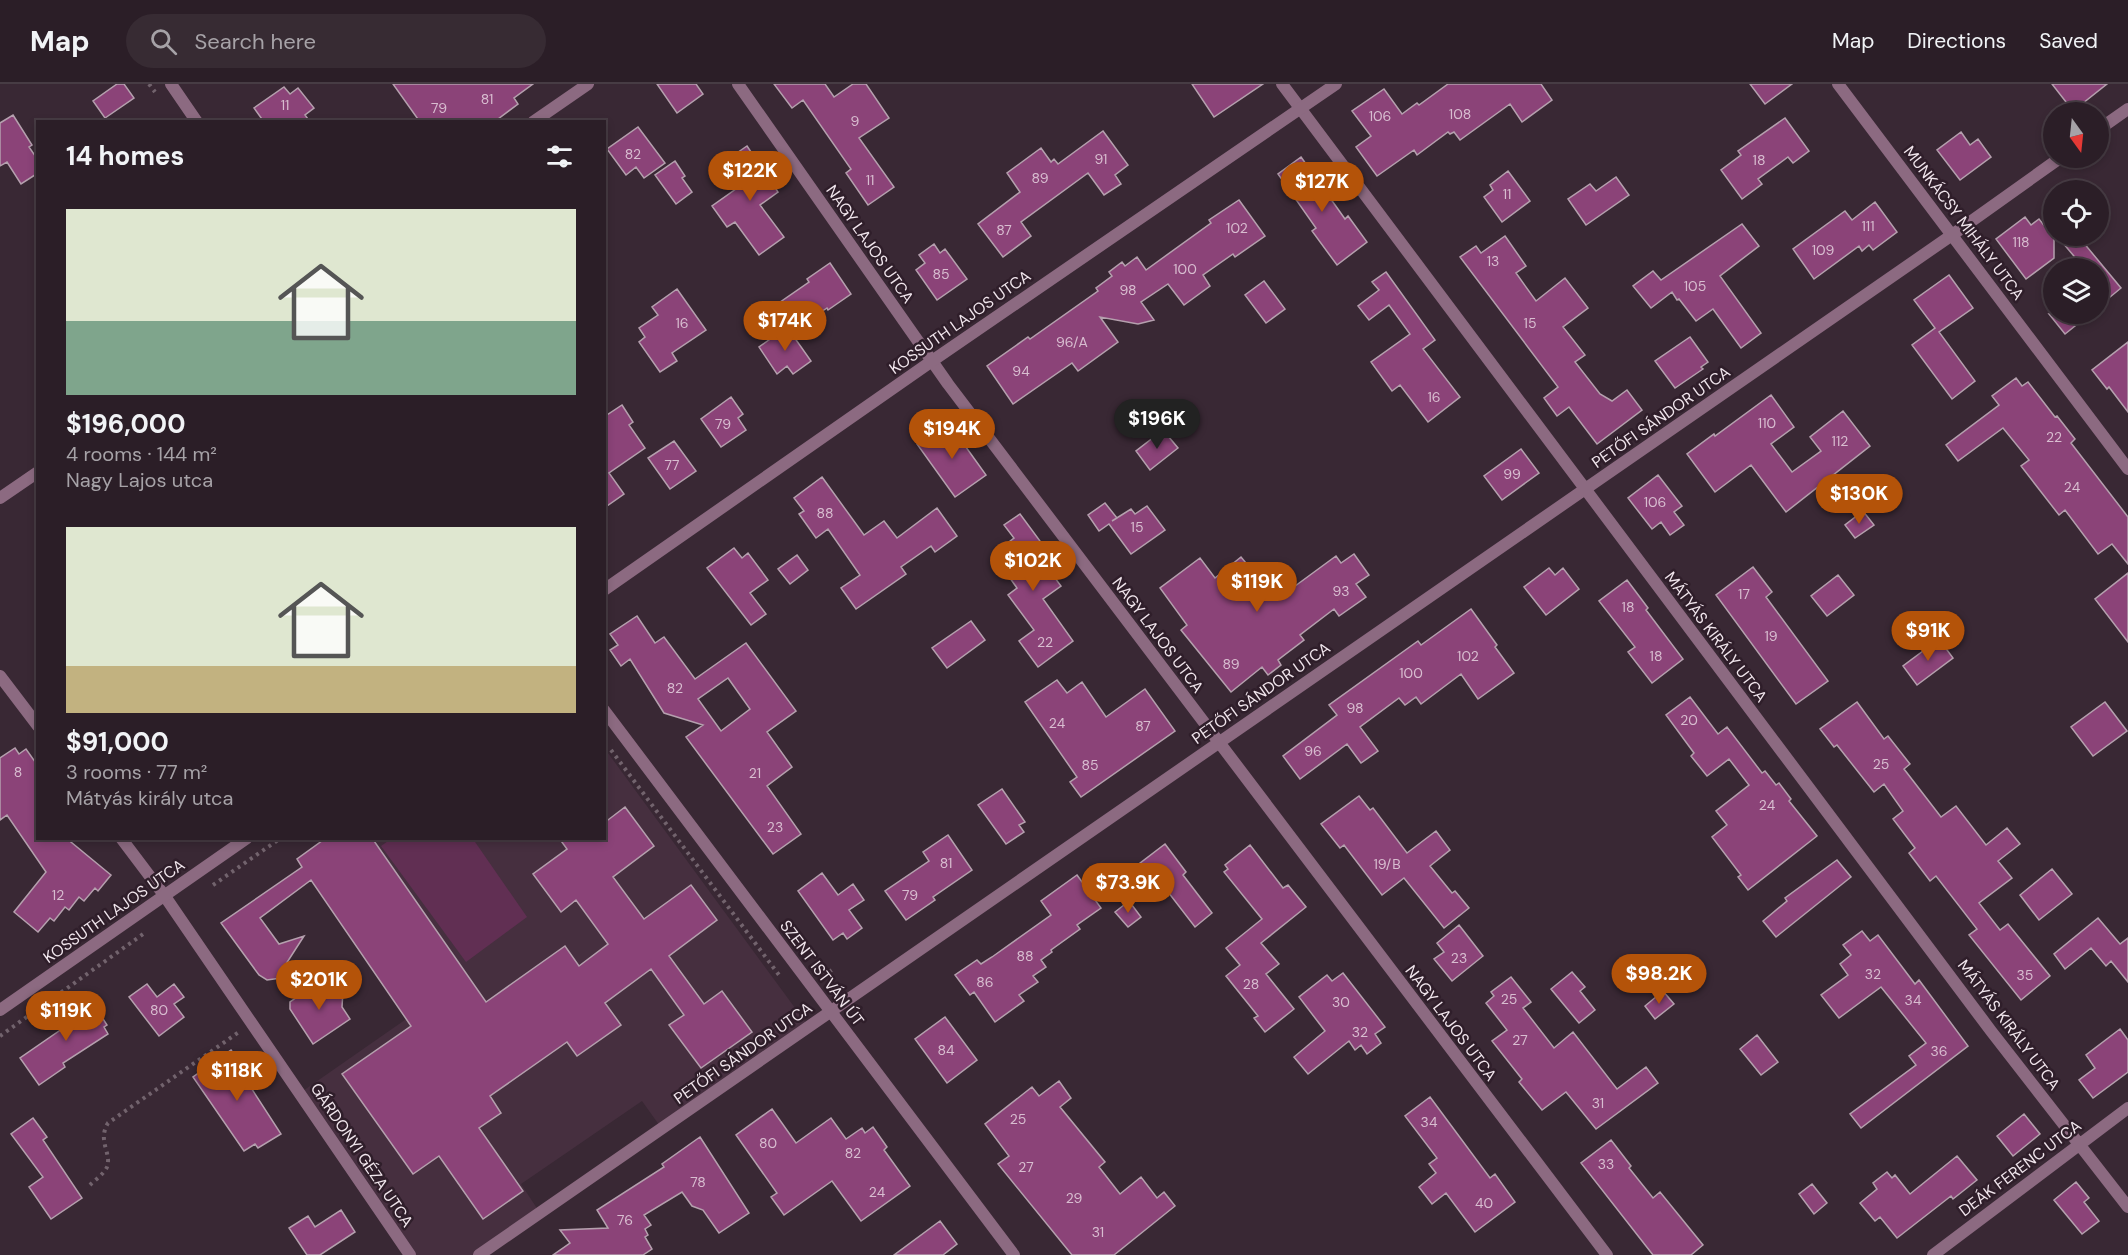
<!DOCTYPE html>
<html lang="en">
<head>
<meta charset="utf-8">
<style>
  :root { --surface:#2b1e27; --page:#372b33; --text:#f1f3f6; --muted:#a6a2a7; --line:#473c44; --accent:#b45309 }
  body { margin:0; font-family:"DM Sans",sans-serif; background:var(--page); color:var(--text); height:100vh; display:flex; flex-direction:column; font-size:22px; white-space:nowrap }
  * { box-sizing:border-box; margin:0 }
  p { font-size:20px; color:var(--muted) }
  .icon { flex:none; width:33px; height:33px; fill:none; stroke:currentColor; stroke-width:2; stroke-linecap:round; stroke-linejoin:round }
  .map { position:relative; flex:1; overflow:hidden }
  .sheet { position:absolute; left:36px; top:36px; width:570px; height:720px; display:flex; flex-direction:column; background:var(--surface); border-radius:0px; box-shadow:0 3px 9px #0003,0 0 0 2px var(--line) }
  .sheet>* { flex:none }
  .needle { width:39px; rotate:165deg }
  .controls { position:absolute; left:2043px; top:18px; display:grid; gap:12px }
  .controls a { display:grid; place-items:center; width:66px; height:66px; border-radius:50%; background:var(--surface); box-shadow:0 3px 9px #0003,0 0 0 2px var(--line); font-size:30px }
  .price { position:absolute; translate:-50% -51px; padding:0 14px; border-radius:21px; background:var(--accent); color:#fff; font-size:20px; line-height:39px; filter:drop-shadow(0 2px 3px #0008) }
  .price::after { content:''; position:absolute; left:50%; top:36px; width:18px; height:14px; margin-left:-9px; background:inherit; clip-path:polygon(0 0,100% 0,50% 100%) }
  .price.current { background:#222; color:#fff }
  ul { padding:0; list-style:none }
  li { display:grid; align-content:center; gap:12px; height:318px; padding:0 30px }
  li span { display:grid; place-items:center; height:186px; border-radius:0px; color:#555 }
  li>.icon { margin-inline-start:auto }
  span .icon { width:108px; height:108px; fill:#fffc; stroke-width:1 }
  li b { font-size:26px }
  h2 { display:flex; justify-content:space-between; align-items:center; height:72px; padding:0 30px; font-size:26px }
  header { display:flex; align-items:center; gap:36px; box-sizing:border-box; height:84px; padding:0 30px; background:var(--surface); border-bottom:2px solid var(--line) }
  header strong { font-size:28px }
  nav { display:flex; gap:33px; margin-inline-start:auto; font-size:21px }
  .search { width:420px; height:54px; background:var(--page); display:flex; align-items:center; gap:15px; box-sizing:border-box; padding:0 21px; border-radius:33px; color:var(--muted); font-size:22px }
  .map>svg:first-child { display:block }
  .built { fill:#462f3f }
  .green { fill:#612f53 }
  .building { fill:#8b4378; stroke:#b5a0ae; stroke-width:1.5; fill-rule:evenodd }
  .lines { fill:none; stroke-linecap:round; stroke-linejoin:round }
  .path { stroke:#72636d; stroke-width:4; stroke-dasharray:3 4.5; stroke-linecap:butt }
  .minor { stroke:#8c6a81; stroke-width:12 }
  .tertiary { stroke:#8c6a81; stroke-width:12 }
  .labels { text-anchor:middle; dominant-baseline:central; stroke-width:5; stroke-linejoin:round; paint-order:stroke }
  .number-label { font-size:14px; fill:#d8bdd0 }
  .street-label { font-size:16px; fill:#f1e6ed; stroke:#2f1e2a }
</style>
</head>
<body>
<header>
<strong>Map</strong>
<div class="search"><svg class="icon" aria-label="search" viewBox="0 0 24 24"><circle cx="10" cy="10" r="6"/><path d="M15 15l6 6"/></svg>Search here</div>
<nav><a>Map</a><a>Directions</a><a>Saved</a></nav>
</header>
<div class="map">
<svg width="2128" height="1171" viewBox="0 0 2128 1171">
  <rect width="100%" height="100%" fill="#392834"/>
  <path class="built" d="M605 665 809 943 662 1045 642 1017 521 1100 540 1129 479 1171H410L300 1009 468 892 373 756 604 754Z"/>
  <path class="green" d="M391 755H473L527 833 466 878 381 762Z"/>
  <path class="building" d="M117 0H124L134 14 105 34 93 17Z
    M393 0H533L514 14 518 20 494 38H420Z
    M657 0H696L703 10 677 29Z
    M774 0H825L834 13 853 0H866L889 34 859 54 894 103 868 121 846 89 851 85 803 16 792 24Z
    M1192 0H1263L1214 33Z
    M1448 0H1541L1552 16 1522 38 1510 20 1460 56 1454 48 1450 50 1448 48 1417 71 1414 66 1377 92 1356 63 1371 52 1352 27 1384 5 1402 30 1417 19 1419 21Z
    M1750 0H1792L1765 20Z
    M2052 0H2107L2073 27Z
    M284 3 290 10 298 4 314 24 305 31 310 38H264L254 24Z
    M13 31 32 61 29 63 38 76V89L21 100 7 78 0 82V39Z
    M1785 34 1809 67 1793 79 1788 73 1758 95 1762 100 1742 115 1721 86 1741 71 1738 67Z
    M638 43 665 79 644 94 636 83 626 91 607 65Z
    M1103 47 1128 81 1115 91 1121 100 1104 111 1088 89 1021 138 1031 152 1003 173 978 140 1020 108 1007 89 1041 64 1051 78 1054 75 1058 80Z
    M1961 48 1970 61 1978 55 1991 73 1960 96 1937 66Z
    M747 62 778 108 760 121 784 153 759 171 735 138 727 143 712 122 740 102 724 78Z
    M1301 73 1345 135 1348 132 1367 158 1337 181 1312 147 1316 144 1278 90Z
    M675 77 685 92 682 94 692 108 676 120 655 91Z
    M1508 87 1530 117 1502 138 1484 113 1493 106 1490 101Z
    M1616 93 1629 111 1586 141 1568 115 1590 100 1596 107Z
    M1239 116 1265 152 1235 173 1233 170 1203 191 1210 202 1184 221 1168 200 1141 218 1154 236 1138 240 1100 233 1118 258 1078 287 1072 279 1013 320 987 282 1028 253 1030 255 1098 207 1096 204 1112 192 1109 188 1122 178 1125 182 1137 173 1146 186 1211 139 1209 136Z
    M1875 118 1897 148 1873 166 1869 161 1862 167 1859 162 1814 195 1793 165 1845 127 1852 136Z
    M2025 133 2031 141 2039 135 2054 154V174L2026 195 1996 155Z
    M1742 140 1759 162 1720 192 1761 249 1741 264 1713 225 1696 237 1679 215 1677 216 1672 208 1651 224 1633 202 1653 187 1661 196Z
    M1505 152 1526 182 1516 189 1536 217 1565 194 1588 224 1563 243 1585 271 1575 278 1600 310 1612 317 1627 306 1642 326 1597 360 1569 323 1557 332 1544 314 1558 303 1460 173 1476 162 1481 169Z
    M2057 152H2078L2121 204 2098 223V184H2084Z
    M934 160 940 169 945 165 967 195 937 216 916 186 925 179 919 171Z
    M830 179 851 210 828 226 827 224 794 246 776 221 809 198 807 195Z
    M1386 188 1435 256 1423 265 1460 313 1428 338 1400 301 1392 307 1371 278 1410 250 1389 221 1369 236 1358 222 1379 206 1372 198Z
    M1949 191 1973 224 1939 248 1975 297 1952 315 1912 261 1935 244 1914 216Z
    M1264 197 1285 225 1266 239 1245 211Z
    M677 205 706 246 672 269 677 277 660 288 639 258 645 253 639 244 658 231 652 223Z
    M2049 230H2090L2065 250Z
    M787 243 811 277 793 290 787 282 777 290 759 263Z
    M1690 253 1708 278 1701 283 1703 285 1675 304 1655 277Z
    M2128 258V328L2109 303 2107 305 2092 286Z
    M2016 294 2022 302 2028 298 2055 333 2057 332 2075 355 2071 359 2128 433V480L2112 460 2098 470 2065 426 2059 431 2021 382 2029 376 2003 344 1958 377 1946 361 1999 321 1992 312Z
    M1771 311 1794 343 1771 360 1792 388 1821 367 1810 353 1843 327 1870 362 1786 428 1751 381 1715 408 1687 370 1714 350 1715 352Z
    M731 313 743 330 738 334 746 346 721 363 701 335Z
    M622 321 633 338 629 341 645 364 609 389 624 410 604 424V333Z
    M948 338 986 391 955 413 917 360Z
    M1163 346 1178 364 1150 386 1136 367Z
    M674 357 696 387 670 405 648 374Z
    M1521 365 1539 389 1502 416 1484 392Z
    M1658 391 1682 422 1674 428 1684 441 1670 451 1661 438 1652 445 1628 414Z
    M822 393 864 451 884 437 897 454 937 424 957 452 935 468 931 462 901 483 906 490 856 525 841 504 860 491 828 445 816 454 799 430 804 427 794 414Z
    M1105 419 1117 434 1112 437 1131 425 1135 430 1147 422 1165 446 1131 470 1109 440 1099 447 1088 431Z
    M1863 427 1874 441 1855 454 1845 441Z
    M1020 430 1040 457 1032 463 1061 502 1043 515 1073 557 1038 583 1019 557 1034 546 1008 511 1017 504 995 473 1007 465 1005 461 1014 454 1004 441Z
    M734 464 742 474 748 469 768 496 750 509 766 530 751 541 707 484Z
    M1354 470 1369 491 1356 500 1366 513 1339 532 1334 525 1300 551 1304 556 1278 576 1281 581 1268 591 1262 583 1231 608 1181 546 1187 541 1160 504 1200 474 1215 494 1241 473 1271 509 1286 498 1291 505 1336 472 1341 479Z
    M797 471 808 486 790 500 778 485Z
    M1753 483 1772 508 1766 513 1828 597 1796 620 1716 511Z
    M1549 484 1555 491 1563 484 1579 505 1546 531 1524 503Z
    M2128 489V558L2095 515Z
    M1838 491 1854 511 1827 532 1811 512Z
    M1627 496 1648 524 1646 526 1683 575 1652 599 1628 568 1635 563 1599 517Z
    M1471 525 1497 561 1495 563 1514 589 1478 615 1461 590 1421 620 1416 613 1405 621 1399 614 1360 643 1378 667 1361 679 1347 660 1300 695 1283 672 1337 631 1329 621 1418 557 1421 561Z
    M637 532 655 559 664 553 695 595 746 559 796 627 767 648 792 683 767 702 801 750 773 770 686 653 703 641 664 629 630 575 621 582 610 566 618 561 610 550ZM728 594 750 625 721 647 698 615Z
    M971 537 985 556 947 584 932 564Z
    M1939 555 1953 574 1917 601 1903 582Z
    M1057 596 1067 609 1082 598 1106 633 1145 605 1175 647 1081 713 1070 698 1077 693 1025 618Z
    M1690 613 1718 650 1727 643 1762 689 1765 687 1776 701 1779 699 1791 715 1789 717 1817 752 1748 806 1738 793 1741 791 1712 753 1727 741 1716 727 1749 701 1729 675 1707 692 1691 672 1694 669 1666 631Z
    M1857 618 1884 655 1888 652 1910 680 1904 685 1941 733 1956 722 1986 761 2007 744 2020 760 1998 777 2012 794 1979 819 2000 846 2008 840 2050 892 2021 916 1969 851 1977 845 1936 792 1930 797 1909 769 1915 764 1893 735 1903 727 1884 700 1874 708 1837 661 1834 663 1820 645Z
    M2105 618 2127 647 2093 672 2071 643Z
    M15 664 19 670 26 665 38 682V754H66L111 791 98 807 95 804 84 817 79 813 69 826 65 823 54 837 50 834 38 848 14 828 46 788 7 731 0 736V674Z
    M1002 705 1025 738 1019 741 1024 748 1006 760 978 721Z
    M1359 712 1370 726 1373 724 1407 769 1436 747 1450 766 1430 782 1452 809 1455 807 1469 824 1444 844 1404 794 1382 811 1344 761 1340 764 1321 740Z
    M625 723 654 762 613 793 644 835 691 801 717 836 669 872 704 920 722 907 752 948 701 984 669 941 684 931 651 885 605 919 621 941 577 972 567 958 490 1012 501 1029 479 1044 523 1107 483 1135 439 1072 413 1090 342 990 411 942 311 796 260 834 279 860 304 852 286 880 288 893 267 896 259 891 221 839 302 783 297 775 326 754H372L486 918 565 862 579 882 608 860 576 816 561 828 533 790 567 765 559 754H604V739Z
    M948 751 972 786 933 813 935 816 906 836 885 807 929 777 923 768Z
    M1165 760 1186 788 1183 791 1212 829 1195 843 1165 804 1156 811 1135 783Z
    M1250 761 1283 804 1288 801 1306 823 1261 859 1279 880 1266 890 1294 925 1265 948 1254 934 1258 932 1226 892 1240 881 1226 864 1262 835 1224 788 1228 785 1225 781Z
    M1837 776 1851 793 1776 853 1763 837 1787 817 1785 814Z
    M2052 785 2072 810 2039 836 2020 811Z
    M822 789 838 811 853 800 864 816 849 826 862 844 847 855 843 849 833 856 798 807Z
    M1077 791 1101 824 1077 841 1080 845 1051 866 1052 868 1041 876 1046 883 1033 892 1038 898 1019 911 1024 917 995 938 974 908 970 911 955 891 977 876 981 880 992 873 1051 831 1041 817Z
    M1129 817 1141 833 1128 843 1115 828Z
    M2098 834 2120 860 2128 854V898L2111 877 2106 882 2091 864 2065 885 2054 870Z
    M1459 841 1483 872 1452 897 1434 875 1444 868 1437 859Z
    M1862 847 1870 857 1878 851 1915 900 1919 896 1968 962 1861 1044 1850 1030 1916 981 1909 972 1926 959 1881 903 1839 934 1821 911 1848 891 1840 880 1851 871 1843 861Z
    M1572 888 1585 903 1580 907 1595 926 1579 939 1551 905Z
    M1343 889 1385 943 1375 950 1381 959 1367 970 1361 961 1355 966 1349 957 1308 990 1294 973 1325 947 1299 913 1327 891 1332 897Z
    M1511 893 1531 918 1523 924 1554 964 1573 948 1617 1005 1646 983 1658 999 1596 1045 1566 1008 1542 1026 1519 998 1522 995 1492 957 1507 946 1486 919 1494 912 1491 908Z
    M321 897 327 906 343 907 342 923 350 935 313 960 290 925V918Z
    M147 900 157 913 174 900 184 913 174 920 184 933 159 952 129 913Z
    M1663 907 1674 920 1655 935 1645 922Z
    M89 913 107 941 104 943 108 950 63 979 65 983 39 1001 20 974 69 940 63 930Z
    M945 933 977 976 947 999 915 955Z
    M2120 945 2128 956V988L2093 1014 2079 996 2095 984 2086 971Z
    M1757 951 1778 978 1761 991 1740 965Z
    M231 966 252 996 248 999 281 1050 258 1064 255 1060 244 1067 193 993Z
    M1059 997 1071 1014 1060 1023 1105 1078 1099 1083 1120 1110 1141 1093 1157 1114 1164 1108 1175 1122 1114 1171H1072L998 1080 1009 1072 985 1040 1032 1003 1039 1012Z
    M1430 1013 1490 1094 1495 1090 1515 1118 1475 1148 1446 1109 1432 1120 1419 1103 1436 1089 1429 1080 1437 1074 1405 1032Z
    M772 1025 796 1059 831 1034 846 1055 862 1044 865 1049 873 1043 887 1063 884 1066 910 1102 861 1137 832 1097 784 1131 771 1113 777 1109 736 1051Z
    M2024 1030 2040 1050 2013 1072 1997 1052Z
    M33 1034 47 1053 43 1056 82 1114 51 1135 29 1103 43 1093 11 1050Z
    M700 1053 749 1129 719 1149 703 1126 692 1122 682 1108 644 1131 651 1141 645 1145 648 1151 645 1153 652 1165 643 1171H553L570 1159 560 1146 608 1144 597 1126 664 1083 662 1080Z
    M1611 1056 1631 1082 1629 1084 1653 1114 1660 1108 1703 1161 1691 1171H1653L1581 1079Z
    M1957 1072 1977 1096 1953 1115 1951 1112 1897 1154 1880 1133 1875 1137 1860 1119 1877 1105 1873 1099 1887 1088 1892 1094 1895 1091 1910 1110Z
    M2076 1098 2089 1114 2084 1118 2099 1137 2082 1150 2054 1116Z
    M1812 1100 1827 1119 1814 1130 1799 1110Z
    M341 1126 355 1148 320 1171H307L289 1144 308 1132 315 1143Z
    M940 1137 957 1160 943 1171H894Z"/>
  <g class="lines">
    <path class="path" d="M149 0 155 8
      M611 666 779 891
      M213 801 281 754
      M823 892 832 886
      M0 952 146 848
      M90 1101C95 1096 104 1090 107 1083 112 1069 97 1057 108 1039L239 948"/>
    <path class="minor" d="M738 0 948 300 1607 1171
      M1282 0 1991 947 2128 1123
      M1838 0 2128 385
      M533 38 588 0
      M2098 46 2128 25
      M0 414 38 388
      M0 592 38 642
      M121 754 164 811 410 1171
      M479 1171 1952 151 2060 74
      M1933 1171 2128 1024"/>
    <path class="tertiary" d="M171 0 197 38
      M604 506 932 277 1336 0
      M604 626 1014 1171
      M0 926 247 754"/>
  </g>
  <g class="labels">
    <g class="number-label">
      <text x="487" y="15">81</text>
      <text x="285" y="21">11</text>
      <text x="439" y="24">79</text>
      <text x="1460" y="30">108</text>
      <text x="1380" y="32">106</text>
      <text x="855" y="37">9</text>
      <text x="633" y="70">82</text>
      <text x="1101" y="75">91</text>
      <text x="1759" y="76">18</text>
      <text x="1040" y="94">89</text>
      <text x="870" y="96">11</text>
      <text x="1507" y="110">11</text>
      <text x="1868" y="142">111</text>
      <text x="1237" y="144">102</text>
      <text x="1004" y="146">87</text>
      <text x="2021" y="158">118</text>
      <text x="1823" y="166">109</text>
      <text x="1493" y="177">13</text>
      <text x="1185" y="185">100</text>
      <text x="941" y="190">85</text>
      <text x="1695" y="202">105</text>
      <text x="1128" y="206">98</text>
      <text x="682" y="239">16</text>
      <text x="1530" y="239">15</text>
      <text x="1072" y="258">96/A</text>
      <text x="1021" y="287">94</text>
      <text x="1434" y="313">16</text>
      <text x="1767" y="339">110</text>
      <text x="723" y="340">79</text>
      <text x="2054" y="353">22</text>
      <text x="1840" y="357">112</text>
      <text x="672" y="381">77</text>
      <text x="1512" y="390">99</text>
      <text x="2072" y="403">24</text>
      <text x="1655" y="418">106</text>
      <text x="825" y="429">88</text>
      <text x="1137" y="443">15</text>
      <text x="1341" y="507">93</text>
      <text x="1744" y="510">17</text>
      <text x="1628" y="523">18</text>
      <text x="1771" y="552">19</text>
      <text x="1045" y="558">22</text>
      <text x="1468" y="572">102</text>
      <text x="1656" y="572">18</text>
      <text x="1231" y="580">89</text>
      <text x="1411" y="589">100</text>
      <text x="675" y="604">82</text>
      <text x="1355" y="624">98</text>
      <text x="1689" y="636">20</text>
      <text x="1057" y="639">24</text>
      <text x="1143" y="642">87</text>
      <text x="1313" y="667">96</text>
      <text x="1881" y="680">25</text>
      <text x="1090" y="681">85</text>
      <text x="18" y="688">8</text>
      <text x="755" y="689">21</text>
      <text x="1767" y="721">24</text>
      <text x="775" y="743">23</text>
      <text x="946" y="779">81</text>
      <text x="1387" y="780">19/B</text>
      <text x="58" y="811">12</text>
      <text x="910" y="811">79</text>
      <text x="1025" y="872">88</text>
      <text x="1459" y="874">23</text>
      <text x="1873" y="890">32</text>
      <text x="2025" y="891">35</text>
      <text x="985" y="898">86</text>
      <text x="1251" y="900">28</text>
      <text x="1509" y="915">25</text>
      <text x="1913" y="916">34</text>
      <text x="1341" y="918">30</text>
      <text x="159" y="926">80</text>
      <text x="1360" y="948">32</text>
      <text x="1520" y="956">27</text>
      <text x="946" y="966">84</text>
      <text x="1939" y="967">36</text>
      <text x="1598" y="1019">31</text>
      <text x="1018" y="1035">25</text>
      <text x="1429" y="1038">34</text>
      <text x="768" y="1059">80</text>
      <text x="853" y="1069">82</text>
      <text x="1606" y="1080">33</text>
      <text x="1026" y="1083">27</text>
      <text x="698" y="1098">78</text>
      <text x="877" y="1108">24</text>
      <text x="1074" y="1114">29</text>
      <text x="1484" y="1119">40</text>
      <text x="625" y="1136">76</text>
      <text x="1098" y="1148">31</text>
    </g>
    <g class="street-label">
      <text transform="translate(1964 139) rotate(53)">MUNKÁCSY MIHÁLY UTCA</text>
      <text transform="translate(870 160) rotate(55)">NAGY LAJOS UTCA</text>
      <text transform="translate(960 238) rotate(-35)">KOSSUTH LAJOS UTCA</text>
      <text transform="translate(1661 333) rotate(-35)">PETŐFI SÁNDOR UTCA</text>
      <text transform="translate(1158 551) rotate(53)">NAGY LAJOS UTCA</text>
      <text transform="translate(1716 553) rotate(53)">MÁTYÁS KIRÁLY UTCA</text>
      <text transform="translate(1261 609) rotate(-35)">PETŐFI SÁNDOR UTCA</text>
      <text transform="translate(114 827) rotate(-35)">KOSSUTH LAJOS UTCA</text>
      <text transform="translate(822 889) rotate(53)">SZENT ISTVÁN ÚT</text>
      <text transform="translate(1451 939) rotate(53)">NAGY LAJOS UTCA</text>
      <text transform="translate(2009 941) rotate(53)">MÁTYÁS KIRÁLY UTCA</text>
      <text transform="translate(743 969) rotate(-35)">PETŐFI SÁNDOR UTCA</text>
      <text transform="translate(362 1071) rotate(56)">GÁRDONYI GÉZA UTCA</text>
      <text transform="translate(2020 1084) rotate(-37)">DEÁK FERENC UTCA</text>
    </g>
  </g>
</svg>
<div class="controls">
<a><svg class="needle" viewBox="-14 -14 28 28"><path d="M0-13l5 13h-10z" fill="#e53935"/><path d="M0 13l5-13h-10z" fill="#a6a2a7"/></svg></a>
<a><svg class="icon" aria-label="locate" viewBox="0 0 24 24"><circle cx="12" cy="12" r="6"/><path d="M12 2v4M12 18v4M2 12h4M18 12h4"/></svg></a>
<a><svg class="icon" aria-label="layers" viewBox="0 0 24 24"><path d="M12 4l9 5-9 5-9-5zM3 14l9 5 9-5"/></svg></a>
</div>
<b class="price" style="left:750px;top:118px">$122K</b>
<b class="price" style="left:1322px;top:129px">$127K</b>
<b class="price" style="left:785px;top:268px">$174K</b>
<b class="price current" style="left:1157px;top:366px">$196K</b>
<b class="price" style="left:952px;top:376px">$194K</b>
<b class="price" style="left:1859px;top:441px">$130K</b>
<b class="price" style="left:1033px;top:508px">$102K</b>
<b class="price" style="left:1257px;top:529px">$119K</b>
<b class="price" style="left:1928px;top:578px">$91K</b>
<b class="price" style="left:1128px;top:830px">$73.9K</b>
<b class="price" style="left:1659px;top:921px">$98.2K</b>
<b class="price" style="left:319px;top:927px">$201K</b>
<b class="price" style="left:66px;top:958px">$119K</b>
<b class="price" style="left:237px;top:1018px">$118K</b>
<section class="sheet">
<h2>14 homes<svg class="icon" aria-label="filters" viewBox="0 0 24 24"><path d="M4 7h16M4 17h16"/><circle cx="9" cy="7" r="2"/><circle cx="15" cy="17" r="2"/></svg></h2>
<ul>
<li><span style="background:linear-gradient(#dfe7d0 60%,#7fa58c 0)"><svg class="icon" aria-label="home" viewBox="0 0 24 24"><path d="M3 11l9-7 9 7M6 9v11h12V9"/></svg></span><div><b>$196,000</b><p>4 rooms · 144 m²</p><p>Nagy Lajos utca</p></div></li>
<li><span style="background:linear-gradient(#dfe7d0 75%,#c2b280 0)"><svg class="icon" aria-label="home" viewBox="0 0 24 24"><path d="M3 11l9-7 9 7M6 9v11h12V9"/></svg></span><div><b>$91,000</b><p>3 rooms · 77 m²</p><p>Mátyás király utca</p></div></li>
</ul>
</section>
</div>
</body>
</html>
